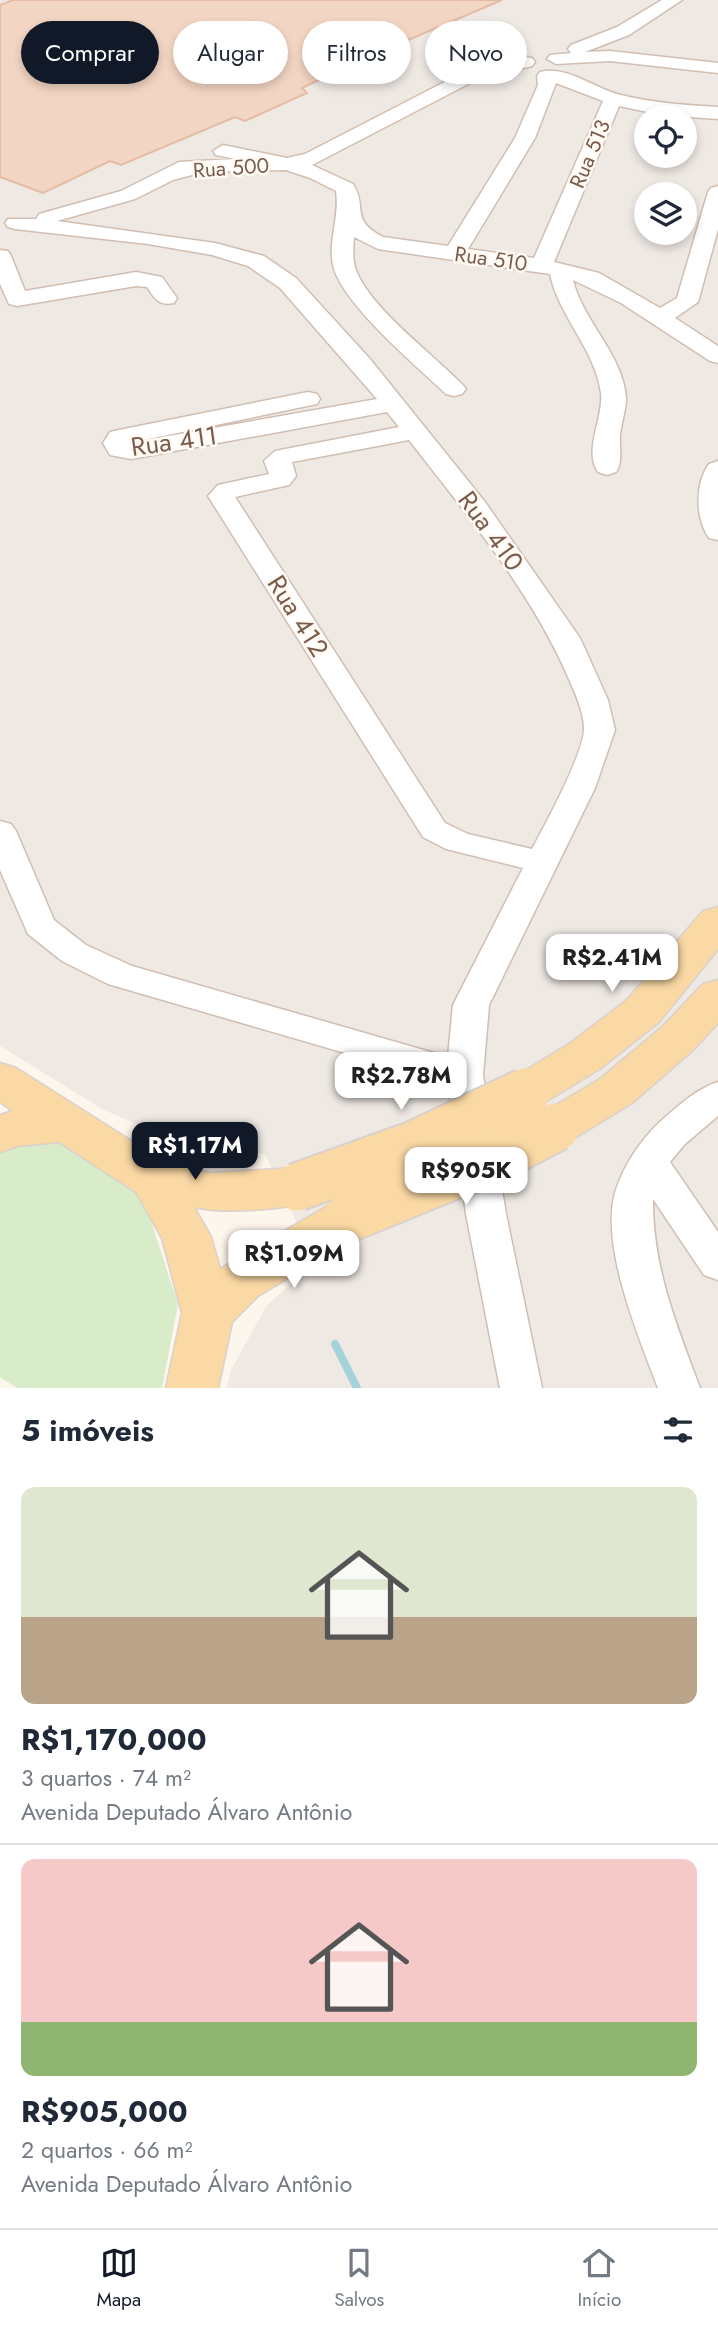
<!DOCTYPE html>
<html lang="pt">
<head>
<meta charset="utf-8">
<style>
  :root { --surface:#fff; --page:#f2f2f3; --text:#1f2937; --muted:#747a83; --line:#e0e1e3; --accent:#111827 }
  body { margin:0; font-family:Jost,sans-serif; background:var(--page); color:var(--text); height:100vh; display:flex; flex-direction:column; font-size:26px; white-space:nowrap }
  * { box-sizing:border-box; margin:0 }
  p { font-size:23px; color:var(--muted) }
  .icon { flex:none; width:38px; height:38px; fill:none; stroke:currentColor; stroke-width:2; stroke-linecap:round; stroke-linejoin:round }
  .map { position:relative; height:1388px; overflow:hidden }
  .drawer { display:flex; flex-direction:column; background:var(--surface); flex:1 }
  .drawer>* { flex:none }
  .banner { position:absolute; left:21px; top:21px; width:677px; height:63px; display:flex; gap:14px }
  .controls { position:absolute; left:634px; top:105px; display:grid; gap:14px }
  .controls a { display:grid; place-items:center; width:63px; height:63px; border-radius:50%; background:var(--surface); box-shadow:0 4px 10px #0003; font-size:35px }
  .price { position:absolute; translate:-50% -60px; padding:0 16px; border-radius:14px; background:#fff; color:#222; font-size:23px; line-height:46px; filter:drop-shadow(0 2px 4px #0008) }
  .price::after { content:''; position:absolute; left:50%; top:42px; width:21px; height:16px; margin-left:-10px; background:inherit; clip-path:polygon(0 0,100% 0,50% 100%) }
  .price.current { background:var(--accent); color:#fff }
  ul { padding:0; list-style:none }
  li { display:grid; align-content:center; gap:14px; height:371px; padding:0 21px }
  li+li { border-top:2px solid var(--line) }
  li span { display:grid; place-items:center; height:217px; border-radius:14px; color:#555 }
  li>.icon { margin-inline-start:auto }
  span .icon { width:126px; height:126px; fill:#fffc; stroke-width:1 }
  li b { font-size:30px }
  h2 { display:flex; justify-content:space-between; align-items:center; height:84px; padding:0 21px; font-size:30px }
  .chip { padding:0 24px; border-radius:32px; background:var(--surface); box-shadow:0 4px 10px #0003; font-size:24px; line-height:63px }
  .chip.current { background:var(--accent); color:#fff }
  .tab-bar { display:flex; justify-content:space-around; align-items:center; height:98px; border-top:2px solid var(--line); background:var(--surface); font-size:19px; color:var(--muted) }
  .tab-bar a { display:grid; justify-items:center; gap:4px }
  .tab-bar .current { color:var(--accent) }
  .map>svg:first-child { display:block }
  .industrial { fill:#efe9e4; fill-rule:evenodd }
  .green { fill:#d8ecc9 }
  .lines { fill:none; stroke-linecap:round; stroke-linejoin:round }
  .stream { stroke:#a5d3da; stroke-width:8 }
  .building { fill:#f3d5c3; stroke:#e6bba3; stroke-width:2 }
  .minor-casing { stroke:#d1beb0; stroke-width:3 }
  .major-casing { stroke:#dad1cd; stroke-width:3 }
  .minor { fill:#fff; fill-rule:evenodd }
  .major { fill:#fbd9a5; fill-rule:evenodd }
  .major-bridge-casing { stroke:#dad1cd; stroke-width:51; stroke-linecap:butt }
  .major-bridge { stroke:#fbd9a5; stroke-width:47 }
  .labels { text-anchor:middle; dominant-baseline:central; stroke-width:5; stroke-linejoin:round; paint-order:stroke }
  .far-street-label { font-size:21px; fill:#7a5c4d; stroke:#fffaf3 }
  .street-label { font-size:26px; fill:#7a5c4d; stroke:#fffaf3 }
</style>
</head>
<body>
<div class="map">
<svg width="718" height="1388" viewBox="0 0 718 1388">
  <rect width="100%" height="100%" fill="#fdf6ec"/>
  <path class="industrial" d="M0 0H718V1388H227L231 1370 267 1305 315 1263 265 1154 164 1136 104 1110 0 1046ZM646 117H684V156H646ZM646 194H684V233H646Z"/>
  <path class="green" d="M25 1136 71 1143 114 1168 146 1206 178 1304 162 1388H17L0 1377V1149Z"/>
  <g class="lines">
    <path class="stream" d="M335 1344 357 1388"/>
  </g>
  <path class="building" d="M13 0H502L354 63 302 88 307 93 245 121 235 117 121 165 110 161 43 193 0 177V5Z"/>
  <g class="lines">
    <g class="minor-casing">
      <path id="minor" d="M662 0H682L629 35 585 52 610 51 718 63V73L610 61 556 64 547 59 550 55 571 53 568 49 571 45 617 27Z
        M526 57 532 58 535 62 532 66 476 80 312 165 353 184C368 208 349 219 383 237L448 246 515 138 538 85 537 76 540 72C567 65 595 89 621 95 653 103 685 105 718 107V119L662 115 619 106 554 262 599 273 660 308 677 298 708 192 711 188 718 186V229L698 302 675 318 718 346V363L710 361 621 303 573 280C583 322 623 354 626 398 626 411 621 423 620 436 619 447 623 462 616 472L607 475 598 472C583 450 604 417 601 393 595 349 559 317 550 274L378 249 354 237C353 250 352 263 358 275 375 311 433 355 462 384L466 389 462 394 454 396 446 394C417 366 341 303 333 265 328 240 340 216 336 191L310 178 286 170 203 172 173 180 135 199 57 221 215 243 264 256 296 278 370 359 485 502 580 638 608 700 615 730 595 788 489 1005 483 1075 506 1214 542 1388H500L466 1214 448 1083 108 984 62 961 28 934 0 870V821L11 824 16 831 54 920 86 945 132 966 448 1057 453 1005 523 868 446 849 423 837 208 496 218 485 269 474 264 461 275 451 399 427 387 412 131 459 110 455 103 443 110 432 119 430 308 392 317 394 320 399 317 404 129 443 377 399 280 288 248 266 212 255 148 244 15 229 8 227 5 223 8 219H36L39 214 121 191 179 162 235 159 216 155 213 151 223 145 287 158 305 154 464 72ZM556 83 603 101 534 258 468 249 535 138ZM409 440C465 512 532 593 568 677 575 693 583 710 584 727 586 749 544 827 532 849L468 834 445 823 235 497 289 485 296 476 292 462Z
        M0 250 8 251 11 256 25 291 136 272 162 277 177 298 174 303C159 306 155 299 147 287L136 286 17 306 9 304 0 284Z
        M718 461V540L709 538C695 518 695 483 709 464Z
        M718 1082V1116L685 1144 670 1162 718 1232V1280L704 1275 653 1199V1202C653 1268 677 1327 700 1388H658C639 1338 602 1250 614 1197 621 1169 640 1140 661 1121 678 1106 696 1089 718 1082Z"/>
    </g>
    <g class="major-casing">
      <path id="major" d="M718 907V949L659 1022 601 1068 542 1104 526 1109 510 1104 503 1092 510 1080 569 1044 627 1000 703 911Z
        M718 980V1023L693 1050 632 1103 573 1139 556 1145 539 1139 533 1127 539 1115 600 1079 661 1028 703 984Z
        M0 1063 16 1068 166 1163 210 1173 297 1168 314 1174 321 1187 314 1200C283 1210 226 1214 194 1207L211 1237 220 1269 329 1205 346 1200 363 1205 370 1219 363 1233 258 1296 232 1322 218 1388H166L182 1313 162 1238 136 1192 59 1142 18 1146 0 1152V1115L13 1111 0 1102Z"/>
    </g>
    <use href="#minor" class="minor"/>
    <use href="#major" class="major"/>
    <g class="major-bridge-casing">
      <path id="major-bridge" d="M297 1187 414 1145 526 1092
        M346 1219 503 1155 556 1127"/>
    </g>
    <use href="#major-bridge" class="major-bridge"/>
  </g>
  <g class="labels">
    <g class="far-street-label">
      <text transform="translate(590 154) rotate(-67)">Rua 513</text>
      <text transform="translate(231 168) rotate(-4)">Rua 500</text>
      <text transform="translate(491 259) rotate(8)">Rua 510</text>
    </g>
    <g class="street-label">
      <text transform="translate(174 441) rotate(-8)">Rua 411</text>
      <text transform="translate(491 531) rotate(54)">Rua 410</text>
      <text transform="translate(298 616) rotate(58)">Rua 412</text>
    </g>
  </g>
</svg>
<div class="controls">
<a><svg class="icon" aria-label="locate" viewBox="0 0 24 24"><circle cx="12" cy="12" r="6"/><path d="M12 2v4M12 18v4M2 12h4M18 12h4"/></svg></a>
<a><svg class="icon" aria-label="layers" viewBox="0 0 24 24"><path d="M12 4l9 5-9 5-9-5zM3 14l9 5 9-5"/></svg></a>
</div>
<b class="price" style="left:612px;top:994px">R$2.41M</b>
<b class="price" style="left:401px;top:1112px">R$2.78M</b>
<b class="price current" style="left:195px;top:1182px">R$1.17M</b>
<b class="price" style="left:466px;top:1207px">R$905K</b>
<b class="price" style="left:294px;top:1290px">R$1.09M</b>
<div class="banner">
<a class="chip current">Comprar</a>
<a class="chip">Alugar</a>
<a class="chip">Filtros</a>
<a class="chip">Novo</a>
</div>
</div>
<section class="drawer">
<h2>5 imóveis<svg class="icon" aria-label="filters" viewBox="0 0 24 24"><path d="M4 7h16M4 17h16"/><circle cx="9" cy="7" r="2"/><circle cx="15" cy="17" r="2"/></svg></h2>
<ul>
<li><span style="background:linear-gradient(#dfe7d0 60%,#b9a48a 0)"><svg class="icon" aria-label="home" viewBox="0 0 24 24"><path d="M3 11l9-7 9 7M6 9v11h12V9"/></svg></span><div><b>R$1,170,000</b><p>3 quartos · 74 m²</p><p>Avenida Deputado Álvaro Antônio</p></div></li>
<li><span style="background:linear-gradient(#f6c9c9 75%,#8fb573 0)"><svg class="icon" aria-label="home" viewBox="0 0 24 24"><path d="M3 11l9-7 9 7M6 9v11h12V9"/></svg></span><div><b>R$905,000</b><p>2 quartos · 66 m²</p><p>Avenida Deputado Álvaro Antônio</p></div></li>
</ul>
</section>
<nav class="tab-bar">
<a class="current"><svg class="icon" aria-label="map" viewBox="0 0 24 24"><path d="M3 6l6-2 6 2 6-2v14l-6 2-6-2-6 2zM9 4v14M15 6v14"/></svg>Mapa</a>
<a><svg class="icon" aria-label="saved" viewBox="0 0 24 24"><path d="M7 4h10v16l-5-4-5 4z"/></svg>Salvos</a>
<a><svg class="icon" aria-label="home" viewBox="0 0 24 24"><path d="M3 11l9-7 9 7M6 9v11h12V9"/></svg>Início</a>
</nav>
</body>
</html>
